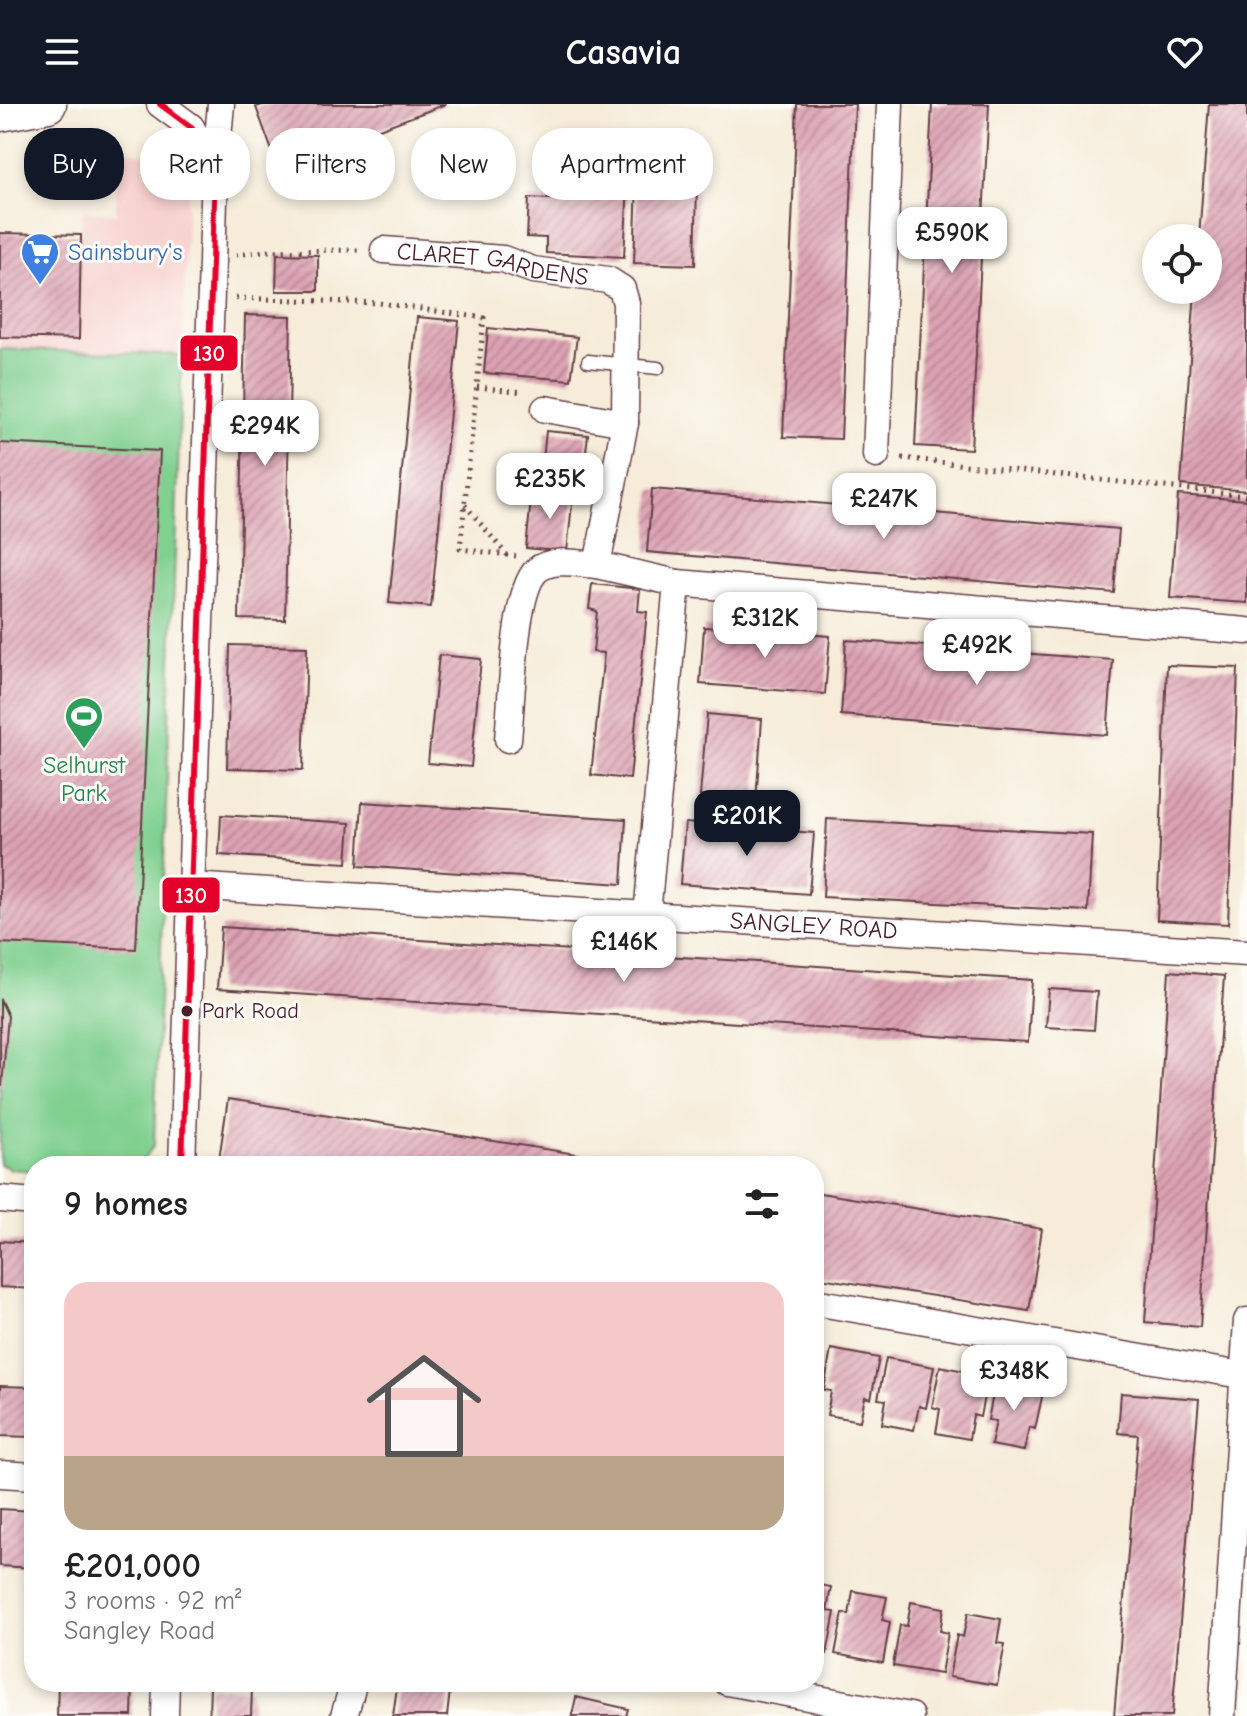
<!DOCTYPE html>
<html lang="en">
<head>
<meta charset="utf-8">
<style>
  :root { --surface:#fff; --page:#f6f6f6; --text:#222; --muted:#767676; --accent:#111827 }
  body { margin:0; font-family:"Comic Neue",sans-serif; background:var(--page); color:var(--text); height:100vh; display:flex; flex-direction:column; font-size:30px; white-space:nowrap }
  * { box-sizing:border-box; margin:0 }
  p { font-size:26px; color:var(--muted) }
  .icon { flex:none; width:44px; height:44px; fill:none; stroke:currentColor; stroke-width:2; stroke-linecap:round; stroke-linejoin:round }
  .map { position:relative; flex:1; overflow:hidden }
  .side { position:absolute; left:24px; top:1052px; width:800px; height:536px; display:flex; flex-direction:column; background:var(--surface); border-radius:32px; box-shadow:0 4px 12px #0003 }
  .side>* { flex:none }
  .top-card { position:absolute; left:24px; top:24px; width:800px; height:72px; display:flex; gap:16px }
  .fabs { position:absolute; left:1142px; top:120px; display:grid; gap:16px }
  .fabs a { display:grid; place-items:center; width:80px; height:80px; border-radius:50%; background:var(--surface); box-shadow:0 4px 12px #0003; font-size:40px }
  .price { position:absolute; translate:-50% -68px; padding:0 18px; border-radius:16px; background:#fff; color:#222; font-size:26px; line-height:52px; filter:drop-shadow(0 2px 4px #0008) }
  .price::after { content:''; position:absolute; left:50%; top:48px; width:24px; height:18px; margin-left:-12px; background:inherit; clip-path:polygon(0 0,100% 0,50% 100%) }
  .price.active { background:var(--accent); color:#fff }
  ul { padding:0; list-style:none }
  li { display:grid; align-content:center; gap:16px; height:424px; padding:0 40px }
  li span { display:grid; place-items:center; height:248px; border-radius:24px; color:#555 }
  li>.icon { margin-inline-start:auto }
  span .icon { width:144px; height:144px; fill:#fffc; stroke-width:1 }
  li b { font-size:34px }
  h2 { display:flex; justify-content:space-between; align-items:center; height:96px; padding:0 40px; font-size:34px }
  .pill { padding:0 28px; border-radius:32px; background:var(--surface); box-shadow:0 4px 12px #0003; font-size:28px; line-height:72px }
  .pill.active { background:var(--accent); color:#fff }
  header { display:flex; justify-content:space-between; align-items:center; height:104px; padding:0 40px; background:var(--accent); color:#fff; font-size:36px; font-weight:700 }
  .map>svg:first-child { display:block }
  .built { fill:#f7d0ce }
  .green { fill:#80d090; stroke:#65785e; stroke-width:2 }
  .building { fill:url(#building-hatch) }
  .lines { fill:none; stroke-linecap:round; stroke-linejoin:round }
  .lane-casing { stroke:#643e45; stroke-width:15 }
  .street-casing { stroke:#643e45; stroke-width:29 }
  .secondary-casing { stroke:#643e45; stroke-width:39 }
  .path { stroke:#643e45; stroke-width:5; stroke-dasharray:2 6; stroke-linecap:butt }
  .lane { stroke:#fff; stroke-width:12 }
  .street { stroke:#fff; stroke-width:26 }
  .secondary { stroke:#fff; stroke-width:36 }
  .bus-1-casing { stroke:#fdfcf7; stroke-width:12 }
  .bus-1 { stroke:#e4002b; stroke-width:6 }
  .bus-dot { fill:#4a1f2b; stroke:#fdfcf7; stroke-width:3 }
  .labels { text-anchor:middle; dominant-baseline:central; stroke-width:6; stroke-linejoin:round; paint-order:stroke }
  .bus-label { font-size:22px; fill:#4a1f2b; stroke:#fdfcf7; text-anchor:start }
  .shop-label { font-size:24px; fill:#366cbe; stroke:#fdfcf7; text-anchor:start }
  .street-label { font-size:24px; fill:#4a1f2b; stroke:#fdfcf7 }
  .leisure-label { font-size:24px; fill:#27864d; stroke:#fdfcf7 }
  .line-badge { stroke:#fdfcf7; stroke-width:3 }
  .badge-label { font-size:22px; text-anchor:middle; font-weight:bold; fill:#fff }
</style>
</head>
<body>
<header><svg class="icon" aria-label="menu" viewBox="0 0 24 24"><path d="M4 6h16M4 12h16M4 18h16"/></svg>Casavia<svg class="icon" aria-label="heart" viewBox="0 0 24 24"><path d="M12 20l-8-8c-3-5 5-10 8-4 3-6 11-1 8 4z"/></svg></header>
<div class="map">
<svg width="1247" height="1612" viewBox="0 0 1247 1612">
  <defs>
    <pattern id="building-hatch" width="6" height="6" patternUnits="userSpaceOnUse" patternTransform="scale(2)"><rect width="6" height="6" fill="#dda3b4"/><path d="M-1 1l2-2M0 6l6-6M5 7l2-2" fill="none" stroke="#b58493"/></pattern>
  </defs>
  <rect width="100%" height="100%" fill="#fdfcf7"/>
  <filter id="ink" filterUnits="userSpaceOnUse"><feTurbulence type="fractalNoise" baseFrequency=".0125" numOctaves="2"/><feDisplacementMap in="SourceGraphic" scale="16" xChannelSelector="R" yChannelSelector="G"/><feConvolveMatrix kernelMatrix="1 2 1 2 8 2 1 2 1" color-interpolation-filters="sRGB"/></filter>
  <filter id="wash" filterUnits="userSpaceOnUse"><feTurbulence type="fractalNoise" baseFrequency=".006" numOctaves="4" result="noise"/><feDisplacementMap in="SourceGraphic" scale="32" xChannelSelector="R" yChannelSelector="G"/><feGaussianBlur stdDeviation="1.8" result="paint"/><feColorMatrix in="noise" values="0 0 0 0 0 0 0 0 0 0 0 0 0 0 0 0 0 1.4 0 .05"/><feComposite in="paint" operator="in"/></filter>
  <g filter="url(#wash)">
    <rect width="100%" height="100%" fill="#f6ecd9"/>
    <path class="built" d="M118 45 189 58 182 251 0 245V129L81 131 83 106 116 110Z"/>
    <path class="green" d="M0 245 182 251 154 1041 139 1062H34V1067L11 1065 0 1060Z"/>
    <g id="blocks">
      <path class="building" d="M265 0H446L278 63 256 3Z
        M797 0H855L841 335 783 333Z
        M932 0H989L971 345 915 342Z
        M1209 0H1247V387L1181 381 1195 186H1208V134H1199Z
        M568 77 628 80 624 153 546 149V134L527 133 529 94 567 96Z
        M637 79 697 81 695 161 634 159Z
        M0 129 81 131 79 235 0 233Z
        M277 150 318 151V187H276Z
        M245 211 291 212 285 516 239 515Z
        M417 213 459 217 431 503 389 499Z
        M488 224 577 233 571 276 484 269Z
        M546 327 588 331 581 389 540 385Z
        M0 339 160 347 136 845 0 839Z
        M652 385 1119 425 1114 489 647 448Z
        M532 386 573 390 567 448 526 444Z
        M1178 391 1247 396V499L1170 494Z
        M592 480 640 485 638 507 647 508 630 675 591 671 604 549 593 548 597 507 589 505Z
        M704 523 830 532 825 590 700 580Z
        M846 536 1113 556 1107 631 841 611Z
        M230 541 307 543 303 666 227 664Z
        M439 551 481 555 471 663 428 659Z
        M1167 561 1238 564 1228 820 1157 816Z
        M707 610 762 615 756 697 700 692Z
        M362 698 626 715 622 780 358 762Z
        M221 711 350 719 347 759 219 751Z
        M827 715 1092 730 1088 807 823 793Z
        M685 719 814 729 809 790 680 780Z
        M221 823 1032 876 1028 938 217 885Z
        M1169 867 1224 872 1200 1223 1145 1218Z
        M1049 885 1097 888 1094 926 1046 923Z
        M0 895 8 912 2 982H0Z
        M228 995 639 1060V1062H218Z
        M814 1088 1042 1125 1029 1207 814 1173Z
        M0 1137 34 1139V1185L0 1183Z
        M831 1245 879 1254 871 1295 865 1293 860 1317 827 1311 831 1287 824 1286Z
        M814 1250 821 1252 816 1285H814Z
        M886 1254 934 1263 926 1304 919 1302 914 1326 882 1320 886 1296 878 1295Z
        M940 1262 988 1272 980 1313 973 1311 969 1335 936 1329 940 1305 932 1303Z
        M996 1275 1044 1284 1035 1325 1029 1323 1024 1347 991 1341 996 1317 988 1316Z
        M0 1282 34 1283V1333L0 1332Z
        M1121 1289 1199 1295 1172 1612H1114L1138 1331 1118 1329Z
        M0 1405 34 1407V1464L0 1462Z
        M814 1480 831 1483 827 1507 835 1508 827 1550 814 1547Z
        M853 1487 887 1493 882 1516 890 1518 883 1559 835 1550 843 1509 849 1511Z
        M911 1498 944 1504 940 1527 948 1529 941 1570 893 1562 900 1521 907 1522Z
        M968 1509 1001 1515 997 1539 1005 1540 997 1581 949 1573 957 1531 963 1533Z
        M58 1578H133L132 1612H57Z
        M397 1578H451L447 1612H393L397 1583 431 1588 397 1581Z
        M210 1583 252 1584 251 1612H209Z
        M576 1593 628 1605 626 1612H572Z"/>
    </g>
  </g>
  <g filter="url(#ink)">
    <use href="#blocks" fill-opacity="0" stroke="#643e45" stroke-width="2"/>
    <g class="lines">
      <g class="lane-casing">
        <path id="lane" d="M588 257 658 264"/>
      </g>
      <g class="street-casing">
        <g id="street">
          <path d="M160 0 191 23 215 67"/>
          <path id="s1" d="M384 146 503 155 533 166 608 176 622 185 626 199 625 319 597 461 677 479"/>
          <path d="M545 305 625 319"/>
          <path d="M876 351 890 0"/>
          <path d="M508 635C512 600 513 487 537 466 553 453 579 460 597 461"/>
          <path id="s2" d="M191 782 1247 849"/>
          <path d="M647 811 677 479 1247 527"/>
          <path d="M182 1062 215 67 221 0"/>
          <path d="M0 1095 34 1098"/>
          <path d="M814 1198 1247 1272"/>
          <path d="M0 1370 34 1372"/>
          <path d="M727 1578 910 1612"/>
          <path d="M165 1612 166 1578"/>
          <path d="M344 1612 354 1578"/>
          <path d="M1222 1612 1247 1217"/>
        </g>
      </g>
      <g class="secondary-casing">
        <path id="secondary" d="M0 9 48 0"/>
      </g>
      <path class="path" d="M236 151 265 147 358 146
        M236 194 379 199 484 214 460 445 516 452
        M477 283 524 288
        M902 354 1247 392
        M465 401 507 451"/>
      <use href="#lane" class="lane"/>
      <use href="#street" class="street"/>
      <use href="#secondary" class="secondary"/>
      <g class="bus-1-casing">
        <path id="bus-1" d="M160 0 191 23 215 67 182 1062"/>
      </g>
      <use href="#bus-1" class="bus-1"/>
    </g>
  </g>
  <defs>
    <g id="supermarket-pin" transform="scale(2)"><path d="M0 17L-7.5 6A9.5 9.5 0 1 1 7.5 6Z" fill="#3f7fe0" stroke="#fdfcf7"/><path d="M-6-5.5h2.5l.6 2H6L4.5 2H-2.5L-4.4-4H-6ZM-1.5 3.2a1.3 1.3 0 1 0 .1 0ZM3 3.2a1.3 1.3 0 1 0 .1 0Z" fill="#fff"/></g>
    <g id="stadium-pin" transform="scale(2)"><path d="M0 17L-7.5 6A9.5 9.5 0 1 1 7.5 6Z" fill="#2e9e5b" stroke="#fdfcf7"/><path d="M0-5a6.5 5 0 1 0 0 10a6.5 5 0 1 0 0-10ZM-3.5-1.8h7v3.6h-7Z" fill="#fff"/></g>
  </defs>
  <g fill-rule="evenodd">
    <use href="#supermarket-pin" x="40" y="148"/>
    <use href="#stadium-pin" x="84" y="612"/>
  </g>
  <circle class="bus-dot" cx="187" cy="907" r="7"/>
  <g class="labels">
    <g class="bus-label">
      <text x="202" y="907">Park Road</text>
    </g>
    <g class="shop-label">
      <text x="68" y="148">Sainsbury's</text>
    </g>
    <g class="street-label">
      <text stroke="none"><textPath href="#s1" startOffset="110">CLARET GARDENS</textPath></text>
      <text stroke="none"><textPath href="#s2" startOffset="624">SANGLEY ROAD</textPath></text>
    </g>
    <g class="leisure-label">
      <text x="84" y="661">Selhurst<tspan x="84" dy="28">Park</tspan></text>
    </g>
  </g>
  <g class="line-badge">
    <rect x="179" y="230" width="60" height="38" rx="8" fill="#e4002b"/>
    <rect x="161" y="772" width="60" height="38" rx="8" fill="#e4002b"/>
  </g>
  <g class="badge-label">
    <text x="209" y="257">130</text>
    <text x="191" y="799">130</text>
  </g>
</svg>
<div class="fabs">
<a><svg class="icon" aria-label="locate" viewBox="0 0 24 24"><circle cx="12" cy="12" r="6"/><path d="M12 2v4M12 18v4M2 12h4M18 12h4"/></svg></a>
</div>
<b class="price" style="left:952px;top:171px">£590K</b>
<b class="price" style="left:265px;top:364px">£294K</b>
<b class="price" style="left:550px;top:417px">£235K</b>
<b class="price" style="left:884px;top:437px">£247K</b>
<b class="price" style="left:765px;top:556px">£312K</b>
<b class="price" style="left:977px;top:583px">£492K</b>
<b class="price active" style="left:747px;top:754px">£201K</b>
<b class="price" style="left:624px;top:880px">£146K</b>
<b class="price" style="left:1014px;top:1309px">£348K</b>
<div class="top-card">
<a class="pill active">Buy</a>
<a class="pill">Rent</a>
<a class="pill">Filters</a>
<a class="pill">New</a>
<a class="pill">Apartment</a>
</div>
<section class="side">
<h2>9 homes<svg class="icon" aria-label="filters" viewBox="0 0 24 24"><path d="M4 7h16M4 17h16"/><circle cx="9" cy="7" r="2"/><circle cx="15" cy="17" r="2"/></svg></h2>
<ul>
<li><span style="background:linear-gradient(#f6c9c9 70%,#b9a48a 0)"><svg class="icon" aria-label="home" viewBox="0 0 24 24"><path d="M3 11l9-7 9 7M6 9v11h12V9"/></svg></span><div><b>£201,000</b><p>3 rooms · 92 m²</p><p>Sangley Road</p></div></li>
</ul>
</section>
</div>
</body>
</html>
